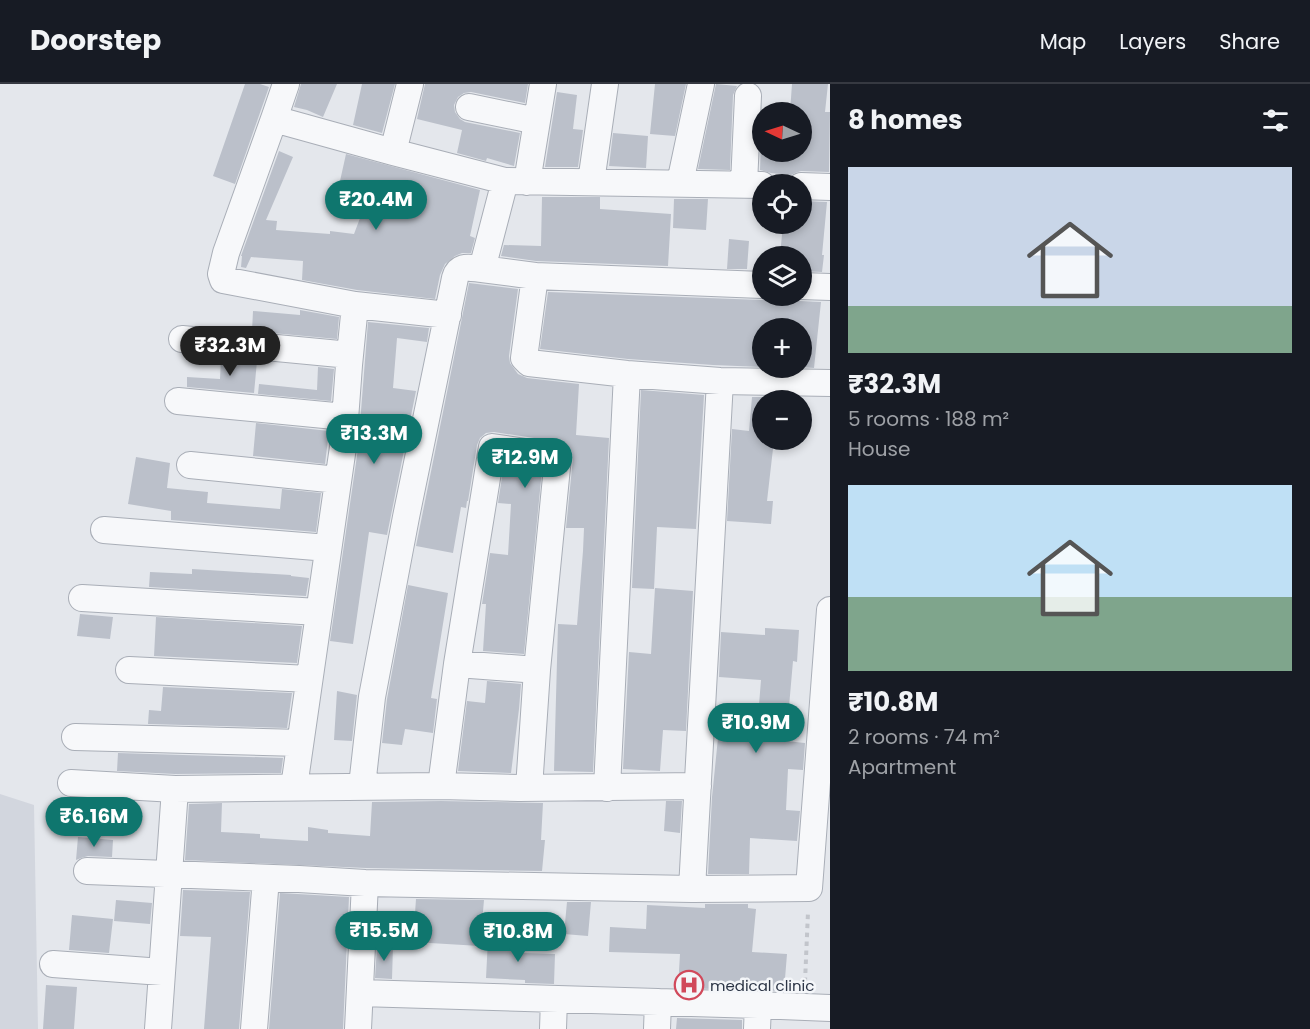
<!DOCTYPE html>
<html lang="en">
<head>
<meta charset="utf-8">
<style>
  :root { --surface:#171b24; --page:#242831; --text:#f1f3f6; --muted:#9ea1a6; --line:#363941; --accent:#0f766e }
  body { margin:0; font-family:Poppins,sans-serif; background:var(--page); color:var(--text); height:100vh; display:flex; flex-direction:column; font-size:22px; white-space:nowrap }
  * { box-sizing:border-box; margin:0 }
  p { font-size:20px; color:var(--muted) }
  .icon { flex:none; width:33px; height:33px; fill:none; stroke:currentColor; stroke-width:2; stroke-linecap:round; stroke-linejoin:round }
  .map { position:relative; flex:1; overflow:hidden }
  .drawer { display:flex; flex-direction:column; background:var(--surface); width:480px }
  .drawer>* { flex:none }
  .needle { width:39px; rotate:274deg }
  .buttons { position:absolute; left:752px; top:18px; display:grid; gap:12px }
  .buttons a { display:grid; place-items:center; width:60px; height:60px; border-radius:50%; background:var(--surface); box-shadow:0 3px 9px #0003; font-size:30px }
  .price { position:absolute; translate:-50% -51px; padding:0 14px; border-radius:21px; background:var(--accent); color:#fff; font-size:20px; line-height:39px; filter:drop-shadow(0 2px 3px #0008) }
  .price::after { content:''; position:absolute; left:50%; top:36px; width:18px; height:14px; margin-left:-9px; background:inherit; clip-path:polygon(0 0,100% 0,50% 100%) }
  .price.active { background:#222; color:#fff }
  ul { padding:0; list-style:none }
  li { display:grid; align-content:center; gap:12px; height:318px; padding:0 18px }
  li span { display:grid; place-items:center; height:186px; border-radius:0px; color:#555 }
  li>.icon { margin-inline-start:auto }
  span .icon { width:108px; height:108px; fill:#fffc; stroke-width:1 }
  li b { font-size:26px }
  h2 { display:flex; justify-content:space-between; align-items:center; height:72px; padding:0 18px; font-size:26px }
  header { display:flex; align-items:center; gap:36px; box-sizing:border-box; height:84px; padding:0 30px; background:var(--surface); border-bottom:2px solid var(--line) }
  header strong { font-size:28px }
  nav { display:flex; gap:33px; margin-inline-start:auto; font-size:21px }
  main { display:flex; flex:1; min-height:0 }
  .map>svg:first-child { display:block }
  .built { fill:#d2d6de }
  .building { fill:#bbc0ca }
  .lines { fill:none; stroke-linecap:round; stroke-linejoin:round }
  .street-casing { stroke:#a9aeb7; stroke-width:28 }
  .path { stroke:#c2c5cb; stroke-width:4; stroke-dasharray:4.5 4.5; stroke-linecap:butt }
  .street { stroke:#f7f8fa; stroke-width:26 }
  .labels { text-anchor:middle; dominant-baseline:central; stroke-width:5; stroke-linejoin:round; paint-order:stroke }
  .poi-label { font-size:15px; fill:#2b3445; stroke:#f4f6f9; text-anchor:start }
</style>
</head>
<body>
<header>
<strong>Doorstep</strong>
<nav><a>Map</a><a>Layers</a><a>Share</a></nav>
</header>
<main>
<div class="map">
<svg width="830" height="945" viewBox="0 0 830 945">
  <rect width="100%" height="100%" fill="#e4e7ec"/>
  <path class="built" d="M0 710 34 721 38 945H0Z"/>
  <path class="building" d="M245 0H260L269 3 235 100 213 92Z
    M301 0H337L323 33 307 26 294 23Z
    M362 0H395L382 49 353 41Z
    M425 0H528L525 19 471 8 464 9 458 13 454 21 455 28 460 35 465 38 520 49 514 82 487 74 486 77 457 69 462 46 417 35Z
    M655 0H686L675 52 650 50Z
    M716 0 737 2 733 11 730 86 698 85Z
    M792 0H828L825 28H830L829 88 801 87 795 89 791 91 771 89 760 86 761 56 762 68H801V28H790Z
    M557 8 577 11 573 45 583 46 578 83H545Z
    M613 49 648 52 646 84 609 82Z
    M279 67 293 73 266 136 277 137 276 146 330 150V147L354 150 368 113 338 106 346 70 480 106 470 152 475 154 471 169H462L455 172 445 180 440 191 435 215 357 206 302 196 303 177 251 173 246 184 241 183 242 172H241Z
    M542 113H600V125L671 130 668 182 536 177 501 172 504 161 541 162Z
    M674 115H708L706 146 673 144Z
    M801 117 827 118 822 171H824L822 188 801 187V172H780L783 140H801Z
    M729 155 749 157 747 185H727Z
    M469 199 518 205 509 272 510 279 518 290 527 294 579 300 576 351 609 354 593 688 554 687 558 540 577 541 583 467 584 444H566L573 374 572 368 568 362 560 358 494 348 486 349 480 354 477 361 468 417H467L466 424 461 423 453 469 416 462Z
    M548 208 761 216 766 215 786 217V212H790L794 215 800 217 821 218 814 284 801 283V244H762V283L713 281 628 275 540 265Z
    M300 226 339 233 337 255 252 247 253 227 300 231Z
    M368 238 429 244 427 258 397 254 393 304 416 307 387 451 369 448 353 560 330 557 358 365Z
    M221 274 257 277 254 309 187 303V293L220 295Z
    M318 283 334 285 331 317 258 310 259 300 317 306Z
    M641 306 704 311 696 445 657 443 654 505 632 504Z
    M752 313H778V316H762V356H774L767 417H773L771 440 727 437 732 345 749 347Z
    M256 339 329 347 325 380 253 372Z
    M136 373 170 379 167 404 208 408 207 419 280 425 282 405 321 409 316 448 171 436V427L128 420Z
    M504 380 542 386 524 570 483 567 486 520H482L490 469 508 471 511 420 498 419Z
    M192 485 291 491V492L309 494 306 512 149 503 150 488 192 490Z
    M408 501 448 509 431 614 437 615 433 649 405 645 402 661 382 659 387 615Z
    M655 504 693 507 686 647 663 646 660 687 623 685 629 568 651 570Z
    M80 530 113 533 110 555 77 552Z
    M156 533 302 542 297 579 154 572Z
    M765 544 799 546 797 578 793 577 786 657 805 659 803 686 788 685 786 726 800 727 797 757 750 754 749 790H708L712 713 718 654 756 658 761 596 719 593 721 548 765 551Z
    M487 597 521 600 519 625 511 689 458 687 467 617 485 619Z
    M163 603 292 609 287 644 148 640 149 626 161 627Z
    M337 607 357 611 352 657 334 656Z
    M118 669 283 674 281 689 175 690 117 687Z
    M441 717 543 719 541 756H545L542 787 366 784 185 776 189 720 222 719 221 748 260 750V754L308 757V743L328 746V749L370 752 372 718Z
    M666 717H682L680 749 664 747Z
    M78 753 113 756 112 773 88 772 81 774 76 776Z
    M183 806 250 808 239 945H204L211 853 180 852Z
    M280 809 349 813 343 945H269Z
    M416 815 484 816 480 862 413 858Z
    M116 816 152 819 150 840 114 837Z
    M567 818H591L588 852 564 850Z
    M705 820H748V824L756 825 752 868 787 870 784 907 678 904 680 870 609 868 610 843 646 845 647 821 705 824Z
    M72 831 113 835 109 869 69 866Z
    M488 855 522 856V869L555 870 554 900 525 899V896L486 894Z
    M377 862H393L392 895 375 894Z
    M46 901 77 903 74 945H43Z
    M677 934 742 936V945H676Z"/>
  <g class="lines">
    <g class="street-casing">
      <path id="street" d="M286 0 274 35 393 68 505 97
        M469 23 537 37
        M274 35 226 169 221 190 223 196 355 221
        M393 68 410 0
        M527 98 543 0
        M591 98 605 0
        M680 99 701 0
        M744 100 748 12
        M801 102 830 103
        M482 185 535 192 762 201
        M535 192 524 274 529 279 627 290 720 297 830 299
        M801 202 830 203
        M182 255 350 271
        M178 317 345 333
        M190 381 338 396
        M104 446 328 464
        M82 514 319 528
        M457 580 537 586
        M129 586 309 595
        M75 653 300 659
        M71 699 175 705 441 702 519 704 698 702
        M362 702 372 613 406 433 455 194C459 180 470 184 482 185L505 97 762 101
        M441 702 457 580 492 363 558 373 537 586 529 704
        M294 703 343 363 349 281 355 221 448 231
        M607 704 627 290
        M87 787 299 795 365 799 692 805 809 804 830 526
        M692 805 720 297
        M53 880 162 888
        M360 909 758 921 830 924
        M158 945 175 705
        M254 945 266 794
        M358 945 365 799
        M553 945 554 915
        M657 945 658 918
        M757 945 758 921"/>
    </g>
    <path class="path" d="M805 898 808 828"/>
    <use href="#street" class="street"/>
  </g>
  <defs>
    <g id="hospital-ring" transform="scale(1.5)"><circle r="9.5" fill="#f4f6f9" stroke="#d1495b" stroke-width="1.5"/><path d="M-5-5h3v3.5h4V-5h3V5h-3V1.5h-4V5h-3Z" fill="#d1495b"/></g>
  </defs>
  <g fill-rule="evenodd">
    <use href="#hospital-ring" x="689" y="901"/>
  </g>
  <g class="labels">
    <g class="poi-label">
      <text x="710" y="901">medical clinic</text>
    </g>
  </g>
</svg>
<div class="buttons">
<a><svg class="needle" viewBox="-14 -14 28 28"><path d="M0-13l5 13h-10z" fill="#e53935"/><path d="M0 13l5-13h-10z" fill="#9ea1a6"/></svg></a>
<a><svg class="icon" aria-label="locate" viewBox="0 0 24 24"><circle cx="12" cy="12" r="6"/><path d="M12 2v4M12 18v4M2 12h4M18 12h4"/></svg></a>
<a><svg class="icon" aria-label="layers" viewBox="0 0 24 24"><path d="M12 4l9 5-9 5-9-5zM3 14l9 5 9-5"/></svg></a>
<a>+</a>
<a>−</a>
</div>
<b class="price" style="left:376px;top:147px">₹20.4M</b>
<b class="price active" style="left:230px;top:293px">₹32.3M</b>
<b class="price" style="left:374px;top:381px">₹13.3M</b>
<b class="price" style="left:525px;top:405px">₹12.9M</b>
<b class="price" style="left:756px;top:670px">₹10.9M</b>
<b class="price" style="left:94px;top:764px">₹6.16M</b>
<b class="price" style="left:384px;top:878px">₹15.5M</b>
<b class="price" style="left:518px;top:879px">₹10.8M</b>
</div>
<section class="drawer">
<h2>8 homes<svg class="icon" aria-label="filters" viewBox="0 0 24 24"><path d="M4 7h16M4 17h16"/><circle cx="9" cy="7" r="2"/><circle cx="15" cy="17" r="2"/></svg></h2>
<ul>
<li><span style="background:linear-gradient(#c9d6e8 75%,#7fa58c 0)"><svg class="icon" aria-label="home" viewBox="0 0 24 24"><path d="M3 11l9-7 9 7M6 9v11h12V9"/></svg></span><div><b>₹32.3M</b><p>5 rooms · 188 m²</p><p>House</p></div></li>
<li><span style="background:linear-gradient(#bfe0f5 60%,#7fa58c 0)"><svg class="icon" aria-label="home" viewBox="0 0 24 24"><path d="M3 11l9-7 9 7M6 9v11h12V9"/></svg></span><div><b>₹10.8M</b><p>2 rooms · 74 m²</p><p>Apartment</p></div></li>
</ul>
</section>
</main>
</body>
</html>
